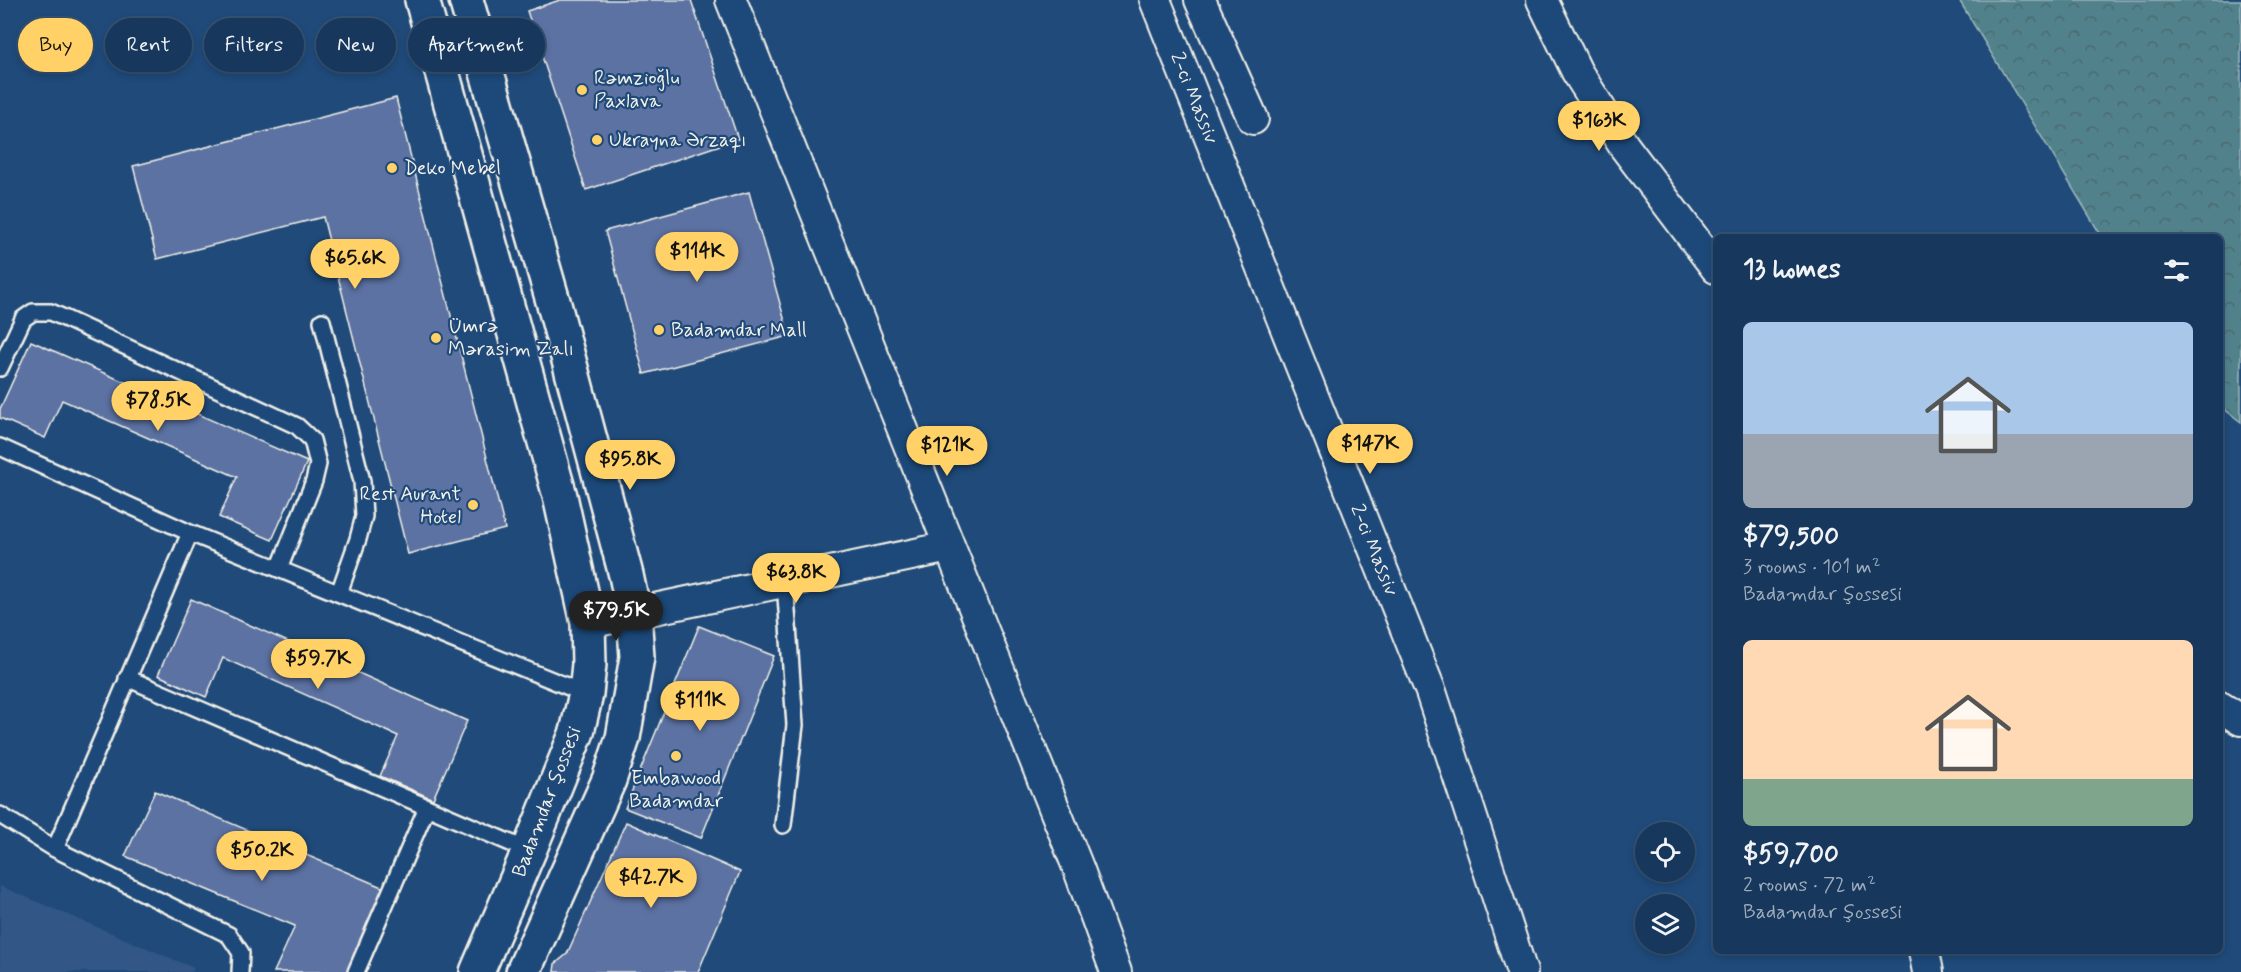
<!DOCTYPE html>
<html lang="en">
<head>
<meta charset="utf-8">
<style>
  :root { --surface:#17385c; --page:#203f62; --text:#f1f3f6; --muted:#9eacbb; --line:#365272; --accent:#ffd166 }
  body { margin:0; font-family:Mynerve,sans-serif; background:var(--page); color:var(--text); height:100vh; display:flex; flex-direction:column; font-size:22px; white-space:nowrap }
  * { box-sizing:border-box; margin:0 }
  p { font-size:20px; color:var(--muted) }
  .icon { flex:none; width:33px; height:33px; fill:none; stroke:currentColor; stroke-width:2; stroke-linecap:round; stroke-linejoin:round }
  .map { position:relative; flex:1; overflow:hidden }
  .drawer { position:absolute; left:1713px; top:234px; width:510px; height:720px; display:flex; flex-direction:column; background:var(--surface); border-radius:9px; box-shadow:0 3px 9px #0003,0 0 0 2px var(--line) }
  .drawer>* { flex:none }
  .banner { position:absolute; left:18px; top:18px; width:570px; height:54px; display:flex; gap:12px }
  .tools { position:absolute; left:1635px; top:822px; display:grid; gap:12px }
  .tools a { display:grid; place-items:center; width:60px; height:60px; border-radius:50%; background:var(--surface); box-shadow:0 3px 9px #0003,0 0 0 2px var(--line); font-size:30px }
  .price { position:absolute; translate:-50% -51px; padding:0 14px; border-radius:21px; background:var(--accent); color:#111; font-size:20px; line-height:39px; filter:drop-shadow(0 2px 3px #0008) }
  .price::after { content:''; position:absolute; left:50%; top:36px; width:18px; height:14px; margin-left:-9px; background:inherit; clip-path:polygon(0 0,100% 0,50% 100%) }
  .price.on { background:#222; color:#fff }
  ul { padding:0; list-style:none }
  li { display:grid; align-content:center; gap:12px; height:318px; padding:0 30px }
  li span { display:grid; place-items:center; height:186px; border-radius:9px; color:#555 }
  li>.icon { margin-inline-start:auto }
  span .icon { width:108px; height:108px; fill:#fffc; stroke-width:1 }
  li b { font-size:26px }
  h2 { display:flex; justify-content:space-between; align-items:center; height:72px; padding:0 30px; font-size:26px }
  .chip { padding:0 21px; border-radius:27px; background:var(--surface); box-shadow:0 3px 9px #0003,0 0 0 2px var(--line); font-size:21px; line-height:54px }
  .chip.on { background:var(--accent); color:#111 }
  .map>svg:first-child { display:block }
  .built { fill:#315686 }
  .forest { fill:url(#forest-crowns); stroke:#a2baba; stroke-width:1.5 }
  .building { fill:#5b72a3; stroke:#f4f1e8; stroke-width:1.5 }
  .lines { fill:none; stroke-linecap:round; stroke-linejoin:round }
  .service-casing { stroke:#f4f1e8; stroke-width:20 }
  .minor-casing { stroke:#f4f1e8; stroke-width:34 }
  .secondary-casing { stroke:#f4f1e8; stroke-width:38 }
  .service { stroke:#1f4a7a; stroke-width:15 }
  .minor { stroke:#1f4a7a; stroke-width:30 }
  .secondary { stroke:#1f4a7a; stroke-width:33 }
  .poi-dot { fill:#ffd166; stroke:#1f4a7a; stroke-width:2 }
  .labels { text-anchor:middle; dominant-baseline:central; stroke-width:4.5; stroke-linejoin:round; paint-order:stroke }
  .poi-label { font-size:20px; fill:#f4f1e8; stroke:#1f4a7a; text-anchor:start }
  .street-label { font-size:20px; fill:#f4f1e8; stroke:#1f4a7a }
</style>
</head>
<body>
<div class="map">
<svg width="2241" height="972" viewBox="0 0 2241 972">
  <defs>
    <pattern id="forest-crowns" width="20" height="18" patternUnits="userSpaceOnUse" patternTransform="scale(1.5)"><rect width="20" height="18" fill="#51828c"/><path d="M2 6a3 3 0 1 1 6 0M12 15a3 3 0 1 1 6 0" fill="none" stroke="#4d686c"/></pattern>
  </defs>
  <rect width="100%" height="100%" fill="#1f4a7a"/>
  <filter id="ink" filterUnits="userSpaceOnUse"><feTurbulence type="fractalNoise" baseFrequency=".0167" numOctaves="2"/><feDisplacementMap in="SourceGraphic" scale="12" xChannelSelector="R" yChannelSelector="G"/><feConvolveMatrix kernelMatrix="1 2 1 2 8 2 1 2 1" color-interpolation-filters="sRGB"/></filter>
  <g filter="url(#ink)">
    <path class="built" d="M0 886 194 968 192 972H0Z"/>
    <path class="forest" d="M1959 0H2241V422L2220 406V237H2102Z"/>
    <path class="building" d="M560 0H691L738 139 586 190 527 11Z
      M396 98 505 529 408 554 323 217 157 259 133 166Z
      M749 192 789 336 644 374 605 231Z
      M31 341 307 462 272 540 219 517 237 477 62 400 45 438 0 418V409Z
      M191 599 467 721 433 799 380 776 398 736 223 658 206 697 158 675Z
      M699 626 774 656 701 838 625 808Z
      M155 791 384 888 348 972H274L295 926 125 856Z
      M626 822 740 872 698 972H554L555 964 567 954Z"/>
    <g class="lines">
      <g class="service-casing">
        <path id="service" d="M322 321 362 481 364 516 358 539 339 593
          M0 368 23 319 33 312H51L297 426 312 440 318 464 314 481 279 569
          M0 447 190 533 586 694
          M127 678 529 851
          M0 815 55 849 229 935 241 953 240 972
          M783 825 795 725 785 582
          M55 849 190 533
          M356 972 427 807"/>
      </g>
      <g class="minor-casing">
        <path id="minor" d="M731 0 1079 870 1116 972
          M1155 0 1431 692 1522 972
          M1200 0 1253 119
          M1542 0 1577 72 1624 146 1716 268
          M588 623 949 547
          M2220 707 2241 720
          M1924 951 1928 972"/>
      </g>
      <g class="secondary-casing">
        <path id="secondary" d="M422 0 560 496 588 623 589 664 586 694 577 732 529 851 477 972
          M466 0 555 308 626 575 634 613 637 657 623 738 609 780 523 972"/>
      </g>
      <use href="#service" class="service"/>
      <use href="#minor" class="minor"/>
      <use href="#secondary" class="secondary"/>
    </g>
  </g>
  <g class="poi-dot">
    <circle cx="582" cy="90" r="6"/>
    <circle cx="597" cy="140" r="6"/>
    <circle cx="392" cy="168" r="6"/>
    <circle cx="659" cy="330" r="6"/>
    <circle cx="436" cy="338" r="6"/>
    <circle cx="473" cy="505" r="6"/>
    <circle cx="676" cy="756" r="6"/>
  </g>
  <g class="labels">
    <g class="poi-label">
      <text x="594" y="78">Rəmzioğlu<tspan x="594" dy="23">Paxlava</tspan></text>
      <text x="609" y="140">Ukrayna Ərzaqı</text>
      <text x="404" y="168">Deko Mebel</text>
      <text x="448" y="326">Ümrə<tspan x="448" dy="23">Mərasim Zalı</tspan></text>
      <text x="671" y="330">Badamdar Mall</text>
      <text x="461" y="494" text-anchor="end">Rest Aurant<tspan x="461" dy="23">Hotel</tspan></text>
      <text x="676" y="778" text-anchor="middle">Embawood<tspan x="676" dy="23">Badamdar</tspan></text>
    </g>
    <g class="street-label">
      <text transform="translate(1194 98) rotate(68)">2-ci Massiv</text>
      <text transform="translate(1374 550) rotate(68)">2-ci Massiv</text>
      <text transform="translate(547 802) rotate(-69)">Badamdar şossesi</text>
    </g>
  </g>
</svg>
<div class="tools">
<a><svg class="icon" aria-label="locate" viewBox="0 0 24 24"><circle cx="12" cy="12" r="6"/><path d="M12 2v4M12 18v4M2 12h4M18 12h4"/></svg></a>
<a><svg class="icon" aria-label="layers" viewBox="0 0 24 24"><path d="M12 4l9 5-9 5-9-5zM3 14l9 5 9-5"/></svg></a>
</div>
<b class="price" style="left:1599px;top:152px">$163K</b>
<b class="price" style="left:697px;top:283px">$114K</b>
<b class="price" style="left:355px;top:290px">$65.6K</b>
<b class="price" style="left:158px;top:432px">$78.5K</b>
<b class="price" style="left:1370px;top:475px">$147K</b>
<b class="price" style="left:947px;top:477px">$121K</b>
<b class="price" style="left:630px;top:491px">$95.8K</b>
<b class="price" style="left:796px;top:604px">$63.8K</b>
<b class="price on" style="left:616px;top:642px">$79.5K</b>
<b class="price" style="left:318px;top:690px">$59.7K</b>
<b class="price" style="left:700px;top:732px">$111K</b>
<b class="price" style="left:262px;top:882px">$50.2K</b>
<b class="price" style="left:651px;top:909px">$42.7K</b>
<div class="banner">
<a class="chip on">Buy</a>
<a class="chip">Rent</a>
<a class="chip">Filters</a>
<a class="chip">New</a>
<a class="chip">Apartment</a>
</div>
<section class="drawer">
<h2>13 homes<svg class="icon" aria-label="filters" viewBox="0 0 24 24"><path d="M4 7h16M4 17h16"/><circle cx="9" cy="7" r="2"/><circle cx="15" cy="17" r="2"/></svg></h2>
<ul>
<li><span style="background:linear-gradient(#a9c7e8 60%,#9aa5b1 0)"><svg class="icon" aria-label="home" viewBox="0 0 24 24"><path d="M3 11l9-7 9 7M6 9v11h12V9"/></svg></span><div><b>$79,500</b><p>3 rooms · 101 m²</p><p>Badamdar şossesi</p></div></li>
<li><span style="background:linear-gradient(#ffd9b3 75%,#7fa58c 0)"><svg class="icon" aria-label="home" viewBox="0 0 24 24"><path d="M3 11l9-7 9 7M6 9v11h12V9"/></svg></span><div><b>$59,700</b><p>2 rooms · 72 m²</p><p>Badamdar şossesi</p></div></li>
</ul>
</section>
</div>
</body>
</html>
